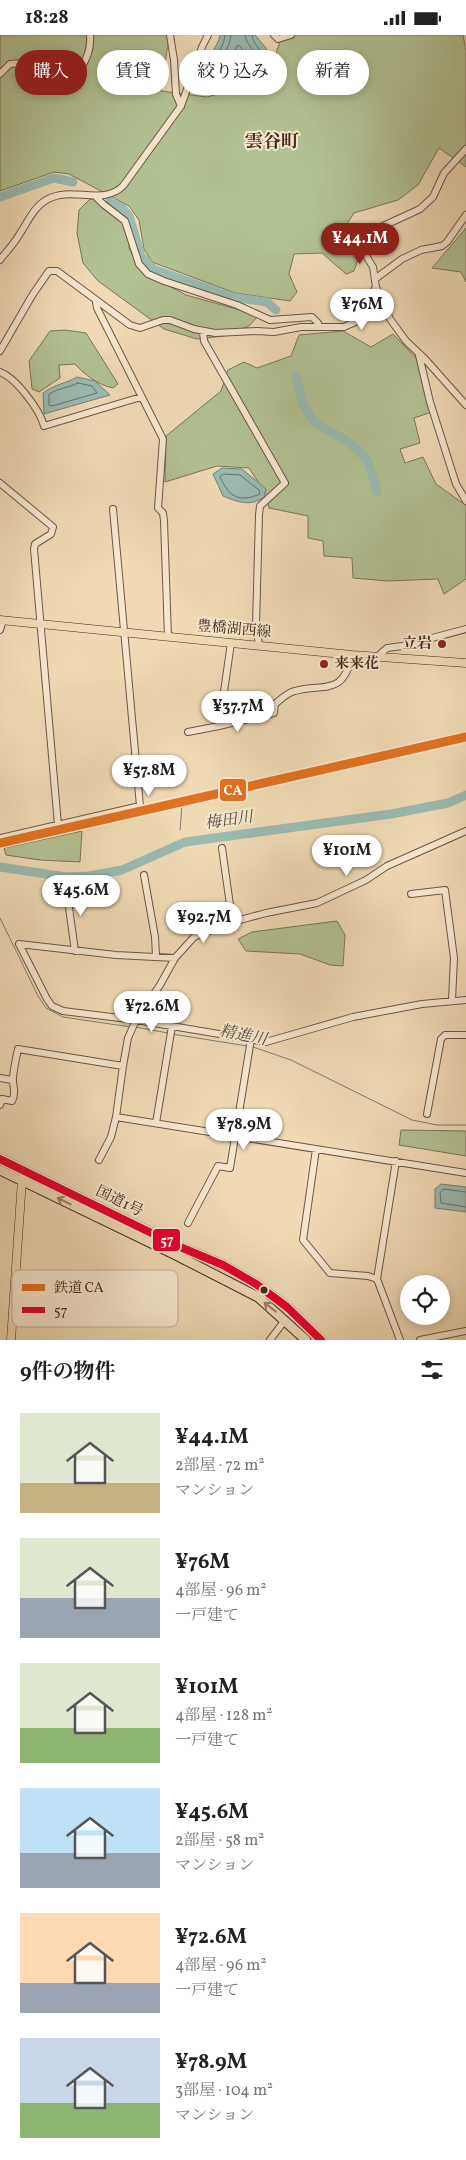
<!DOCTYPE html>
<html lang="ja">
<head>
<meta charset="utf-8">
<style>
  :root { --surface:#fff; --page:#f2f2f2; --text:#222; --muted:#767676; --accent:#8f2418 }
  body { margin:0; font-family:Vollkorn,"Noto Serif JP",serif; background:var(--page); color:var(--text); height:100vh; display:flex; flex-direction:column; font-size:19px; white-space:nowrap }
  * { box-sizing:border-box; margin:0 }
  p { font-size:16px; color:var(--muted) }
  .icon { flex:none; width:28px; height:28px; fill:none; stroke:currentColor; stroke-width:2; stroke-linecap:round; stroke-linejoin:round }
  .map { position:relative; height:1305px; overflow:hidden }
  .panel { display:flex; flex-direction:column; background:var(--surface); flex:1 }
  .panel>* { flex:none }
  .guide { position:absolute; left:15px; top:15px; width:436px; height:45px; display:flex; gap:10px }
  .buttons { position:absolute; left:400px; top:1240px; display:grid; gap:10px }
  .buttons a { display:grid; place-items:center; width:50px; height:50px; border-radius:50%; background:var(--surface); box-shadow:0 2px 8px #0003; font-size:25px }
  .price { position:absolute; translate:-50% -42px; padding:0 11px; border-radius:18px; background:#fff; color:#222; font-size:16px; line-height:32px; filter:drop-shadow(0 1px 2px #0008) }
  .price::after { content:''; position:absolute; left:50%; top:30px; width:15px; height:11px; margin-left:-8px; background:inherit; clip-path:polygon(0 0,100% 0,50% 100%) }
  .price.on { background:var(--accent); color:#fff }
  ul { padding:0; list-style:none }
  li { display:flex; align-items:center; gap:15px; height:125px; padding:0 20px }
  li span { display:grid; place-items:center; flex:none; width:140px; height:100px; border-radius:0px; color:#555 }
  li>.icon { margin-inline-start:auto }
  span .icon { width:60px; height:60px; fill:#fffc; stroke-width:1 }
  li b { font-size:21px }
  h2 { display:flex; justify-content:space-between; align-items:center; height:60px; padding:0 20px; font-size:21px }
  .tag { padding:0 18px; border-radius:22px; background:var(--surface); box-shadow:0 2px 8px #0003; font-size:18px; line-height:45px }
  .tag.on { background:var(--accent); color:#fff }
  .status { display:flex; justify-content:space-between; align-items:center; height:35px; padding:0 25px; background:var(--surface); direction:ltr }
  .status svg { height:14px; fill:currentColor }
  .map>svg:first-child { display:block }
  .green { fill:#b2c192; stroke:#7a7658 }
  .water { fill:#9abab2; stroke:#778076 }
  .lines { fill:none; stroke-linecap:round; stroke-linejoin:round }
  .shore { stroke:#6e7268; stroke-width:1 }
  .stream { stroke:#778076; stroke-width:1 }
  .river { stroke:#9abab2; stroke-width:9 }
  .minor-casing { stroke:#6e5643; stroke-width:8 }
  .major-casing { stroke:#432a1d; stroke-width:9 }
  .highway-casing { stroke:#432a1d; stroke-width:11 }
  .minor { stroke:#f5e7ce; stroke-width:6 }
  .major { stroke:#efdab4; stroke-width:8 }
  .highway { stroke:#efdab4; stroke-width:9 }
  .bus-1-casing { stroke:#f5e7ce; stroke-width:11 }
  .bus-1 { stroke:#e4002b; stroke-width:8 }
  .rail-1-casing { stroke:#f5e7ce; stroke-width:12 }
  .rail-1 { stroke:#e27121; stroke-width:9 }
  .oneway { stroke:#998268 }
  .poi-dot { fill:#8f2418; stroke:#f5e7ce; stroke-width:2 }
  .bus-dot { fill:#432a1d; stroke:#f5e7ce; stroke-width:2 }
  .labels { text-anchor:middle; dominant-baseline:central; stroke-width:4; stroke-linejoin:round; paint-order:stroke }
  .street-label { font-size:15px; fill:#432a1d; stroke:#f5e7ce }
  .poi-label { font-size:15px; font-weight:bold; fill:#432a1d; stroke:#f5e7ce; text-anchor:end }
  .water-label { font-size:16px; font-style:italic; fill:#594e42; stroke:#f5e7ce }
  .quarter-label { font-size:18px; font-weight:bold; fill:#432a1d; stroke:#f5e7ce }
  .key { fill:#f5e7ce; stroke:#c0ae99; stroke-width:1 }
  .key-label { font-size:14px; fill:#432a1d }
  .line-badge { stroke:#f5e7ce; stroke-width:2 }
  .badge-label { font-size:14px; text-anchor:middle; font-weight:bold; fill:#fff }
</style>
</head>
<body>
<div class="status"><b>18:28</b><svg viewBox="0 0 49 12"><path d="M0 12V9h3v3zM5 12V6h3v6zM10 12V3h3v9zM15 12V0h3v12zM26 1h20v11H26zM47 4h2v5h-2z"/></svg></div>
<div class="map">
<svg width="466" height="1305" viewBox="0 0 466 1305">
  <rect width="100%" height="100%" fill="#efdab4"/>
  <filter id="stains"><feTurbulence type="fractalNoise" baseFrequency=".004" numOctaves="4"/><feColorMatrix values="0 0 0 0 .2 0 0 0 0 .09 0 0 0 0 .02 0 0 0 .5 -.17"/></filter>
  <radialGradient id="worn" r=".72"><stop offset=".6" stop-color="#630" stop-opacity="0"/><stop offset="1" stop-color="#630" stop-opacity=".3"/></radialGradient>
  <path class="green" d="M0 0H171L167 15 161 56 207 62 251 50 275 22 282 0H463L466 16V132L439 113 418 150 398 165 354 178 347 189 359 221 354 236 346 239 322 218 294 219 289 239 297 257 290 266 235 258 152 227 144 214 139 185 129 171 69 139 54 137 0 156Z
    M90 164 103 165 129 188V213L140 235 186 260 240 275 249 274 259 280 249 291 224 301 197 304 164 294 98 246 83 228 77 198 79 175Z
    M466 193V247L461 237 432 233Z
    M65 295 86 298 118 349 113 353C98 350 85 340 75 329L59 330 60 343 39 357 32 354 29 326 50 296Z
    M343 296 371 312 393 299 418 325 432 377 414 383 420 408 400 414 405 428 423 422 436 449 461 467H466V544L444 559 438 544 388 546 353 543 352 523 324 521 323 506 308 503V481L269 473 266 459 249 433 217 431 165 447 166 401 221 356 228 335 244 327 257 333 291 321 299 300Z
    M82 796 80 827 40 825 6 820 4 813Z
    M337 886 345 900 343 931 330 930 300 919 246 916 238 904 252 897Z
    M401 1095 466 1096V1121L399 1110Z"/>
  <path class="water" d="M220 0H255L266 13 271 28C258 45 207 74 208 32 208 19 218 12 220 0Z
    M77 342 95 346 110 360 44 379 43 358C57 348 65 349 77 342Z
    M222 433 242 434 266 454 264 462C251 472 237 467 223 461L213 439Z
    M441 1149 466 1152V1177L435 1173V1154Z"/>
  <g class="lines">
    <path class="shore" d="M225 0C223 19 208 22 217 44L226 49 238 46 265 27C264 16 253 11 252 0
      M231 0 229 9 220 28 222 41 226 43 240 38 258 24C256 15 246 10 245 0
      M240 11 247 23 228 34 227 32 237 11Z
      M78 348 92 351 97 358 52 371 49 370V359C59 353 68 353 78 348Z
      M224 439 240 440 259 455 260 459C239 468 229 462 220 442Z
      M466 1157 443 1154 440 1158 441 1168 466 1172"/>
    <path class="stream" d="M180 795 182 771
      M0 883 38 961 46 973 63 982 131 992
      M135 992 168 998
      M172 999 247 1011
      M253 1012 291 1025 412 1085 437 1090H466"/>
    <path class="river" d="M0 162 54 143 73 147
      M110 166 122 173 129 181 141 221 153 234 231 262 267 267 276 275
      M296 340C299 355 302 371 312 384 318 390 327 395 335 399 364 417 369 422 377 456
      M0 832 66 842 89 841 122 835 185 807 391 779 448 768 466 760"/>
    <g class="minor-casing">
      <path id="minor" d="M170 0 174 25 176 59 181 71
        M274 0 278 4 291 0
        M0 39 10 29 23 28 42 34 51 47C76 50 92 22 90 0
        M466 114 444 138 433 162 420 174 381 192 359 209 373 232 376 252 390 284 406 306 425 324 466 370
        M95 161 103 169 125 186 139 229 148 239 164 246 237 270 270 285 312 282 318 288 319 292
        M0 225C6 217 14 209 19 200 28 187 33 172 48 164 72 151 103 171 123 151L181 71 202 12 208 0
        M375 244 402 224 421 215 442 211 447 207 466 180
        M96 267 97 273 163 404 158 473 163 478 164 486 168 602
        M203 297 204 306 285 448 260 471 259 480 256 590 259 610
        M0 316 33 259 49 236H57L130 290 140 293 163 285H170L194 294 215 298 257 296 274 297 301 292H344L357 286 364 279 371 260 376 252
        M419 320 430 367 456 449 466 466
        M0 337C16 343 40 375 44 391L141 362
        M0 448 53 492 51 499 35 509 34 514 58 790
        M0 595 3 585
        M231 608 219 691 274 678 275 669C280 665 288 657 295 656 324 648 343 662 352 620
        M377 622 387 613 402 611 466 594
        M188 697 219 691
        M0 803 140 771 113 474
        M222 813 230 870 229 888
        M144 840 155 902 156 921
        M66 851 75 916
        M411 859 445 855 454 923 452 965
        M19 909 47 964 52 971 63 976 136 985 266 1007 353 982 422 969 466 965
        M19 909 116 920 175 923
        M0 1043 12 1045
        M0 1070 2 1064 12 1066C17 1057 12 1050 13 1042 14 1033 16 1023 18 1014L123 1031 128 1003 136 985 160 950 175 923 194 902 229 888 266 878 317 868 366 845 387 831 466 796
        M427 1079 441 1004 445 1000H466
        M116 1082 466 1138
        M156 1088 172 991
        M316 1114 303 1205 330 1238 368 1241 377 1244
        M99 1125 111 1102 116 1082 123 1031
        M396 1126 377 1244 400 1305
        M188 1188 218 1131 230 1133 251 1004
        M270 1305 285 1285
        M420 1305 466 1296"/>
    </g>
    <g class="major-casing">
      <path id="major" d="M0 585 352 620 466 628
        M11 1305 22 1145 26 1137"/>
    </g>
    <g class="highway-casing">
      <path id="highway" d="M0 1124 180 1212 223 1230 256 1249 287 1272 321 1305
        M0 1135 176 1220 258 1262 306 1305"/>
    </g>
    <use href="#minor" class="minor"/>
    <use href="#major" class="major"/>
    <use href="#highway" class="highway"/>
    <g class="bus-1-casing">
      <path id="bus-1" d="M0 1124 180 1212 223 1230 256 1249 287 1272 321 1305"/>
    </g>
    <use href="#bus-1" class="bus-1"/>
    <g class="rail-1-casing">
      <path id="rail-1" d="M0 808 466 702"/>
    </g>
    <use href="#rail-1" class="rail-1"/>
  </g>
  <defs><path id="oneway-shaft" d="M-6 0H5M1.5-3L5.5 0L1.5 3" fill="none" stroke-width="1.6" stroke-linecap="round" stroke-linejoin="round" transform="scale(1.25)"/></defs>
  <g class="oneway">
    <use href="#oneway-shaft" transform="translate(64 1166) rotate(-154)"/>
    <use href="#oneway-shaft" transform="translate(270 1272) rotate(-142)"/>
  </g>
  <g class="poi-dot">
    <circle cx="442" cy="609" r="5"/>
    <circle cx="324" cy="629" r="5"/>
  </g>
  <circle class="bus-dot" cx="264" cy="1255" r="4.5"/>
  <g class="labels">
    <g class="street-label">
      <text transform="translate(234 595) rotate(5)">豊橋湖西線</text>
      <text transform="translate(119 1167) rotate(26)">国道1号</text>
    </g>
    <g class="poi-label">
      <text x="432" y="609">立岩</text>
      <text x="334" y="629" text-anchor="start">来来花</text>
    </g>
    <g class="water-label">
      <text transform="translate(229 786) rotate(-8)">梅田川</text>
      <text transform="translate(243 1001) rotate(11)">精進川</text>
    </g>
    <g class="quarter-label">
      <text x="272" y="107">雲谷町</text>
    </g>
  </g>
  <rect x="12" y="1235" width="166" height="57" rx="8" class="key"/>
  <rect x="22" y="1249" width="23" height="7" fill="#e27121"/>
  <rect x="22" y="1272" width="23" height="6" fill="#e4002b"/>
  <g class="key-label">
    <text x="54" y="1257">鉄道 CA</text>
    <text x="54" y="1280">57</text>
  </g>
  <g class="line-badge">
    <rect x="219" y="743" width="28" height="24" rx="5" fill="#e27121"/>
    <rect x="152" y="1193" width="29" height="24" rx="5" fill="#e4002b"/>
  </g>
  <g class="badge-label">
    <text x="233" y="760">CA</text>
    <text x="167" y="1210">57</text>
  </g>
  <rect width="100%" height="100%" filter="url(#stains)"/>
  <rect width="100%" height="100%" fill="url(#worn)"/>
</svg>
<div class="buttons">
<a><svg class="icon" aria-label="locate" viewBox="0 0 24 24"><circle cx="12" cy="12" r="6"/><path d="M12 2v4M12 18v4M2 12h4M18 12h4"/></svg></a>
</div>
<b class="price on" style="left:360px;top:230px">¥44.1M</b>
<b class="price" style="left:362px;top:296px">¥76M</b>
<b class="price" style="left:238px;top:698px">¥37.7M</b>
<b class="price" style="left:149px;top:762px">¥57.8M</b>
<b class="price" style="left:347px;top:842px">¥101M</b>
<b class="price" style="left:81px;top:882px">¥45.6M</b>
<b class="price" style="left:204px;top:909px">¥92.7M</b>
<b class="price" style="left:152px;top:998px">¥72.6M</b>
<b class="price" style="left:244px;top:1116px">¥78.9M</b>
<div class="guide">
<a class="tag on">購入</a>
<a class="tag">賃貸</a>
<a class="tag">絞り込み</a>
<a class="tag">新着</a>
</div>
</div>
<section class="panel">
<h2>9件の物件<svg class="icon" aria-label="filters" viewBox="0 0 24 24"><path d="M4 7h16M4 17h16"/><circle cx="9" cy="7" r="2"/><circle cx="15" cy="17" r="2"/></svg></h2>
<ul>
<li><span style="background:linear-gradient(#dfe7d0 70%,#c2b280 0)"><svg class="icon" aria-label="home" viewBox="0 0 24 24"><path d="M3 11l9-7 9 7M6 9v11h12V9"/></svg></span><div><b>¥44.1M</b><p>2部屋 · 72 m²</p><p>マンション</p></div></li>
<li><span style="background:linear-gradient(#dfe7d0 60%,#9aa5b1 0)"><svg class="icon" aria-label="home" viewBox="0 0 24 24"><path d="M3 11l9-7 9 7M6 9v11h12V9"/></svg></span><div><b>¥76M</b><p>4部屋 · 96 m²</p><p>一戸建て</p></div></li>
<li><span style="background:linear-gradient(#dfe7d0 65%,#8fb573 0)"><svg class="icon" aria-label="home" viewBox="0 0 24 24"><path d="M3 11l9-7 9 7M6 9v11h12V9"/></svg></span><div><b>¥101M</b><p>4部屋 · 128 m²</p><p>一戸建て</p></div></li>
<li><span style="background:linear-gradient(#bfe0f5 65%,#9aa5b1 0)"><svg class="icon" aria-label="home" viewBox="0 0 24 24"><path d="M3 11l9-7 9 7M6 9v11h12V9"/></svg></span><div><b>¥45.6M</b><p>2部屋 · 58 m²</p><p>マンション</p></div></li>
<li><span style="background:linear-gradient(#ffd9b3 70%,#9aa5b1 0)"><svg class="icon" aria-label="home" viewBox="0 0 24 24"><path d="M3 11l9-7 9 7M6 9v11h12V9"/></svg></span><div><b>¥72.6M</b><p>4部屋 · 96 m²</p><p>一戸建て</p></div></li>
<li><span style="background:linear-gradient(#c9d6e8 65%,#8fb573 0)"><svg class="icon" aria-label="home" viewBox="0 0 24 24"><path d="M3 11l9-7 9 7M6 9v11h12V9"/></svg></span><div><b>¥78.9M</b><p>3部屋 · 104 m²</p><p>マンション</p></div></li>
</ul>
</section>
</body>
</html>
